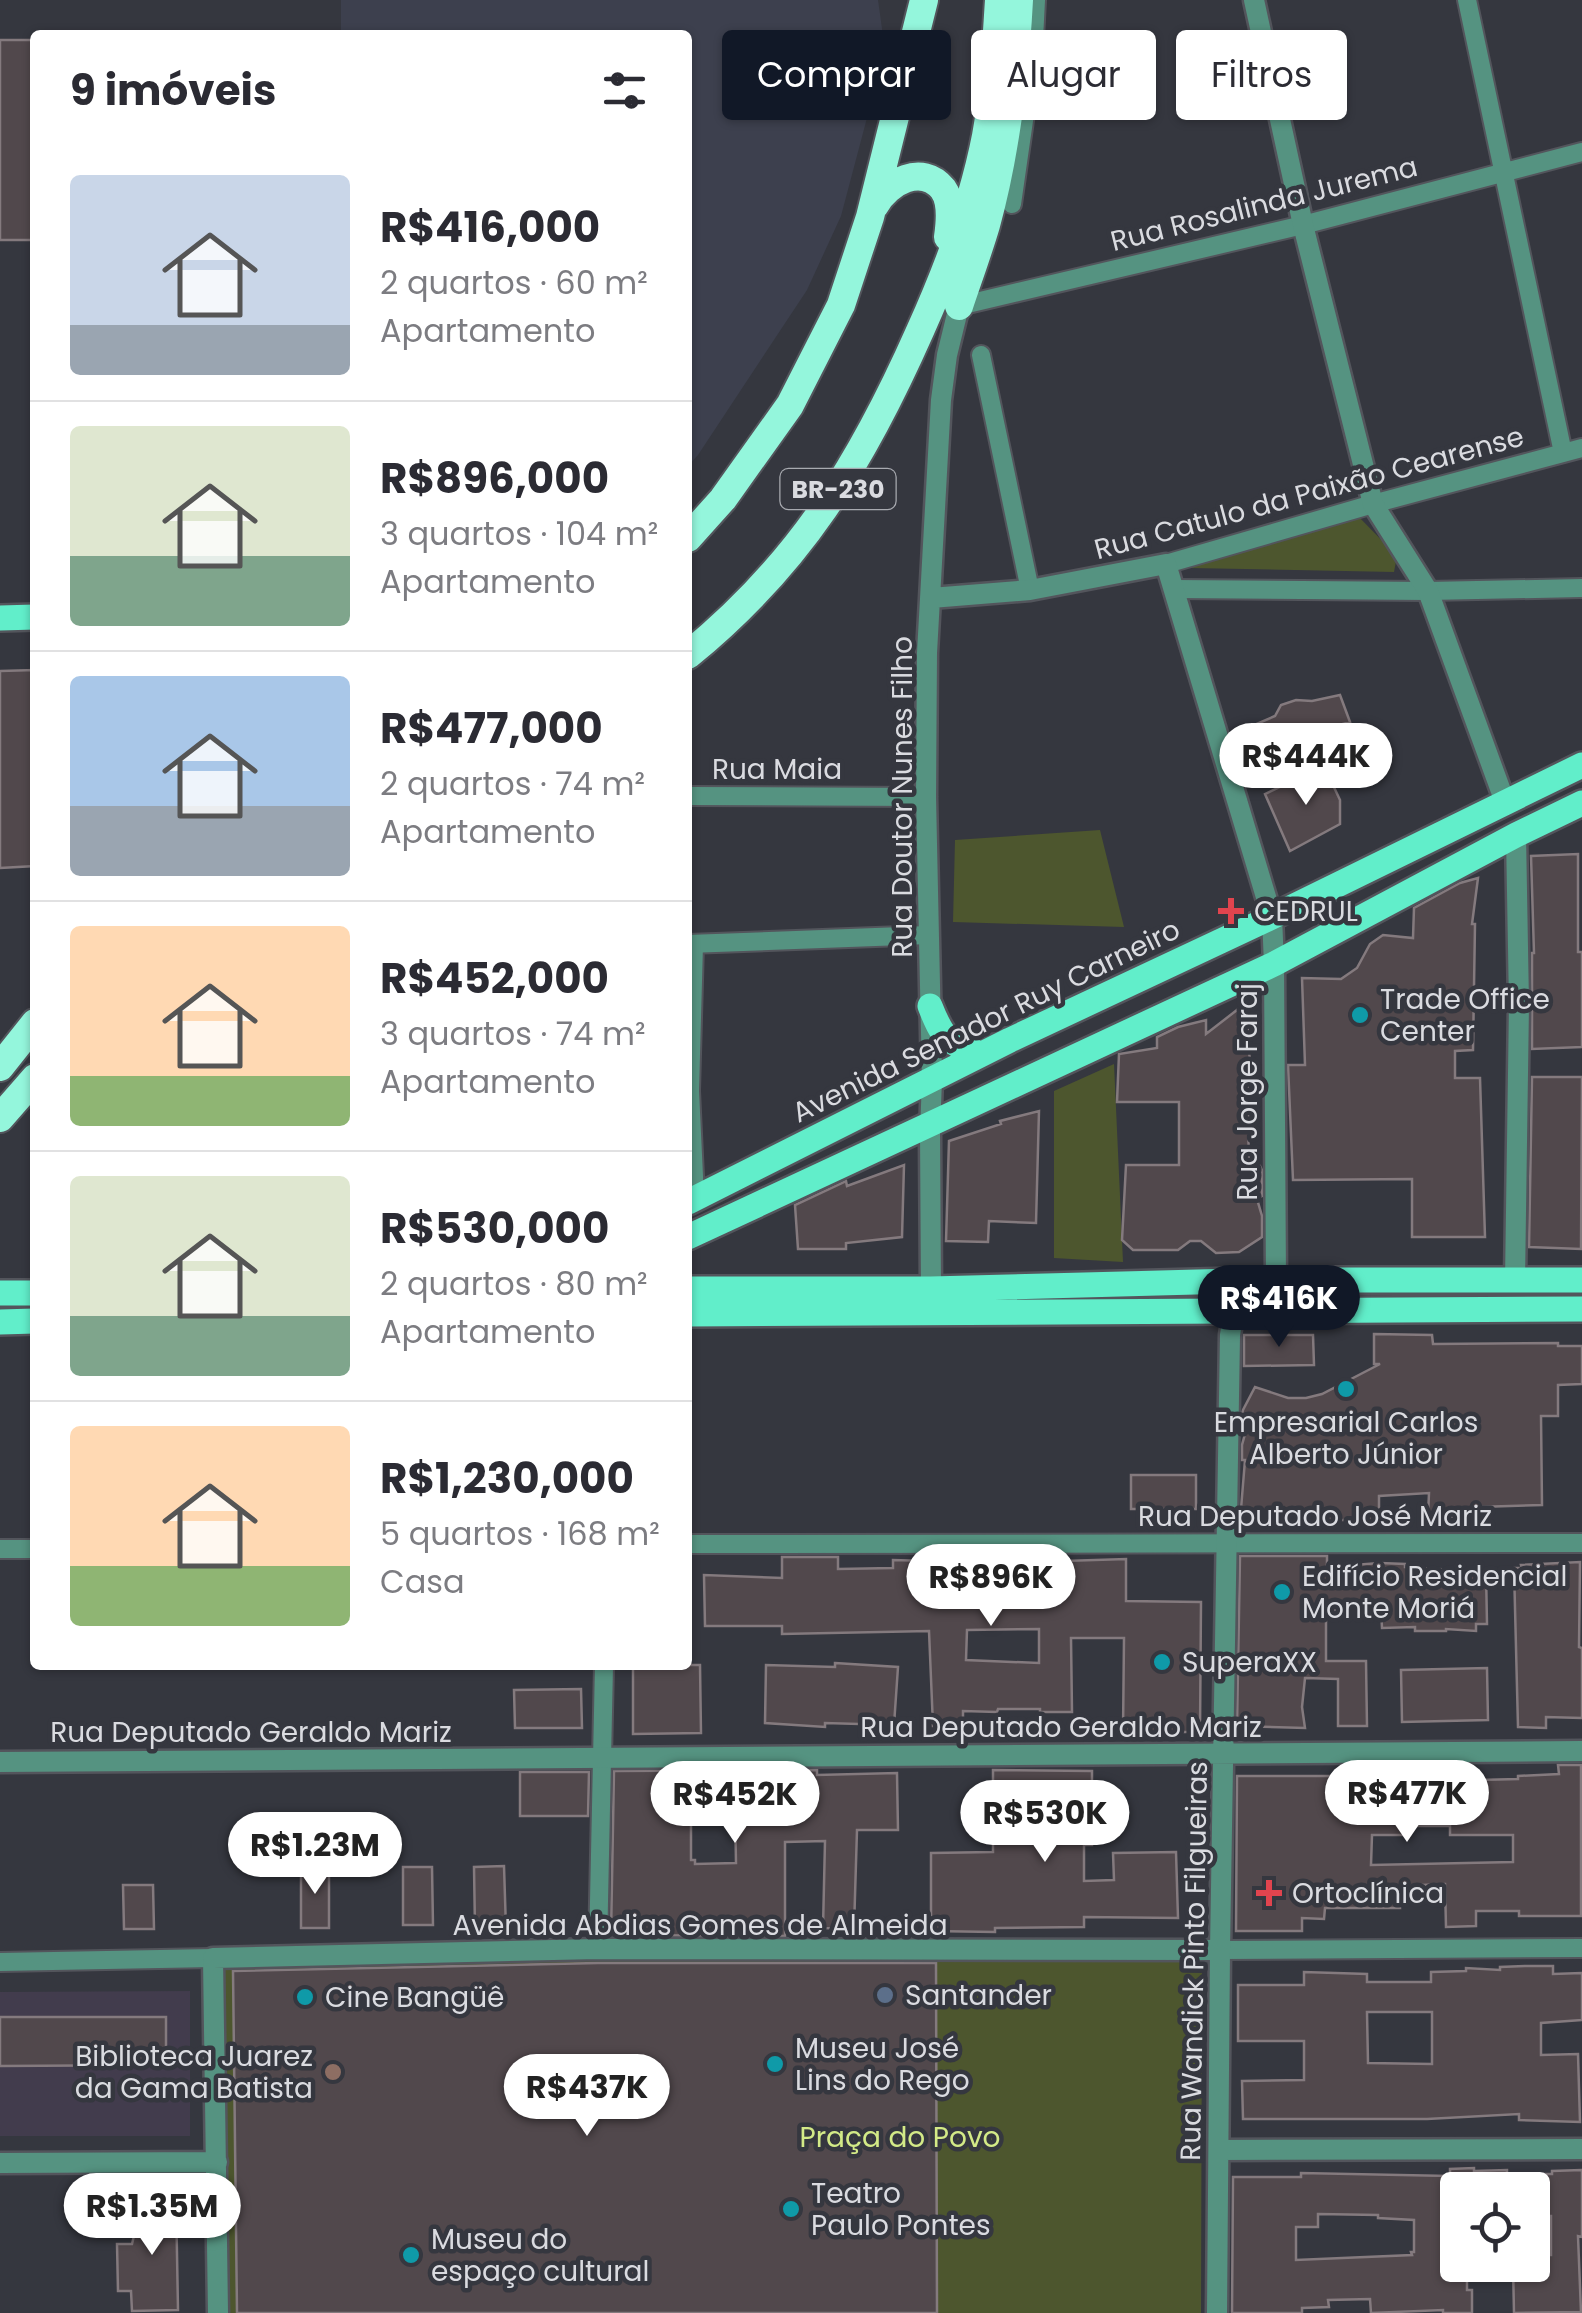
<!DOCTYPE html>
<html lang="pt">
<head>
<meta charset="utf-8">
<style>
  :root { --surface:#fff; --page:#f7f7f7; --text:#2b2b33; --muted:#7c7c81; --line:#e1e1e2; --accent:#111827 }
  body { margin:0; font-family:Poppins,sans-serif; background:var(--page); color:var(--text); height:100vh; display:flex; flex-direction:column; font-size:38px; white-space:nowrap }
  * { box-sizing:border-box; margin:0 }
  p { font-size:32px; color:var(--muted) }
  .icon { flex:none; width:55px; height:55px; fill:none; stroke:currentColor; stroke-width:2; stroke-linecap:round; stroke-linejoin:round }
  .map { position:relative; flex:1; overflow:hidden }
  .details { position:absolute; left:30px; top:30px; width:662px; height:1640px; display:flex; flex-direction:column; background:var(--surface); border-radius:10px; box-shadow:0 2px 8px #0004 }
  .details>* { flex:none }
  .top-card { position:absolute; left:722px; top:30px; width:708px; height:90px; display:flex; gap:20px }
  .buttons { position:absolute; left:1440px; top:2172px; display:grid; gap:20px }
  .buttons a { display:grid; place-items:center; width:110px; height:110px; border-radius:10px; background:var(--surface); box-shadow:0 2px 8px #0004; font-size:50px }
  .price { position:absolute; translate:-50% -85px; padding:0 22px; border-radius:35px; background:#fff; color:#222; font-size:32px; line-height:65px; filter:drop-shadow(0 2px 5px #0008) }
  .price::after { content:''; position:absolute; left:50%; top:60px; width:30px; height:22px; margin-left:-15px; background:inherit; clip-path:polygon(0 0,100% 0,50% 100%) }
  .price.selected { background:var(--accent); color:#fff }
  ul { padding:0; list-style:none }
  li { display:flex; align-items:center; gap:30px; height:250px; padding:0 40px }
  li+li { border-top:2px solid var(--line) }
  li span { display:grid; place-items:center; flex:none; width:280px; height:200px; border-radius:10px; color:#555 }
  li>.icon { margin-inline-start:auto }
  span .icon { width:120px; height:120px; fill:#fffc; stroke-width:1 }
  li b { font-size:42px }
  h2 { display:flex; justify-content:space-between; align-items:center; height:120px; padding:0 40px; font-size:42px }
  .tag { padding:0 35px; border-radius:10px; background:var(--surface); box-shadow:0 2px 8px #0004; font-size:35px; line-height:90px }
  .tag.selected { background:var(--accent); color:#fff }
  .map>svg:first-child { display:block }
  .built { fill:#3d404e }
  .education { fill:#423c4d }
  .green { fill:#4d562e }
  .building { fill:#51484c; stroke:#847a7e; stroke-width:2.5; fill-rule:evenodd }
  .lines { fill:none; stroke-linecap:round; stroke-linejoin:round }
  .minor-casing { stroke:#53555c; stroke-width:22 }
  .tertiary-casing { stroke:#53555c; stroke-width:25 }
  .primary-casing { stroke:#53555c; stroke-width:30 }
  .trunk-casing { stroke:#53555c; stroke-width:32 }
  .minor { stroke:#559381; stroke-width:18 }
  .tertiary { stroke:#559381; stroke-width:20 }
  .primary { stroke:#61eeca; stroke-width:25 }
  .trunk { stroke:#94f6dc; stroke-width:28 }
  .health-dot { fill:#e0444e; stroke:#35373f; stroke-width:4 }
  .culture-dot { fill:#0f9aa8; stroke:#35373f; stroke-width:4 }
  .service-dot { fill:#5c6f8a; stroke:#35373f; stroke-width:4 }
  .education-dot { fill:#8d6e63; stroke:#35373f; stroke-width:4 }
  .labels { text-anchor:middle; dominant-baseline:central; stroke-width:9; stroke-linejoin:round; paint-order:stroke }
  .shield { fill:#35373f; stroke:#a8aab0; stroke-width:2.5 }
  .shield-label { font-size:25px; font-weight:bold; fill:#dadbe0 }
  .street-label { font-size:28px; fill:#dadbe0; stroke:#35373f }
  .poi-label { font-size:28px; fill:#dadbe0; stroke:#35373f; text-anchor:start }
  .park-label { font-size:28px; fill:#d3ea87; stroke:#35373f }
</style>
</head>
<body>
<div class="map">
<svg width="1582" height="2313" viewBox="0 0 1582 2313">
  <rect width="100%" height="100%" fill="#35373f"/>
  <path class="built" d="M341 0H878L885 50 841 216 807 290 698 455 688 466V35H341Z"/>
  <path class="education" d="M190 1991V2136H0V1992Z"/>
  <path class="green" d="M1357 515 1397 556 1394 572 1189 568Z
    M1100 830 1124 927 953 922 955 840Z
    M1114 1064 1123 1262 1054 1258V1091Z
    M1202 1958 1201 2313H223L222 1962Z"/>
  <path class="building" d="M0 40H35V240H0Z
    M35 670V866L0 868V671Z
    M1340 695 1350 722 1317 731 1307 743 1287 744 1279 738 1248 755 1238 732 1275 716 1281 705 1296 700 1312 701Z
    M1324 766 1340 800V824L1290 851 1265 794Z
    M1578 854V952H1582V1047L1532 1049V953H1534L1531 856Z
    M1478 878 1472 924H1475L1473 1050 1455 1051V1078H1480L1485 1237H1412V1179L1293 1180 1288 1065H1305L1302 978 1341 979 1357 968 1370 944 1383 935 1413 938 1414 908 1460 883Z
    M1246 1003 1250 1064H1247L1249 1166H1260L1262 1170V1196L1257 1199 1262 1216V1237L1239 1252 1216 1253 1201 1241H1190L1178 1250H1133L1122 1240 1126 1165H1179V1102H1117L1119 1054 1157 1048V1037L1178 1027 1206 1020V1034Z
    M1532 1077H1582L1581 1249 1529 1247Z
    M1039 1111 1036 1223 989 1221 988 1242 946 1241 949 1141 1001 1124 1000 1121Z
    M904 1165 902 1237 846 1243V1249H798L795 1205 846 1181 847 1186Z
    M1374 1334 1432 1335 1433 1344 1558 1343V1346H1582V1384L1558 1385V1416H1541L1542 1505 1478 1507 1477 1517 1428 1516 1429 1493 1379 1496V1520H1322V1514L1241 1509 1245 1460H1242V1445L1250 1416 1242 1414 1243 1410 1255 1387 1288 1398H1306L1322 1394 1380 1364H1374Z
    M1244 1335H1313L1314 1365 1244 1366Z
    M1131 1475H1196V1509H1131Z
    M1240 1556H1327V1567L1380 1563 1405 1564V1567L1486 1572 1487 1624H1476V1631L1446 1629V1631H1415V1627L1382 1628 1381 1608 1326 1611V1661H1366L1367 1726H1338V1679L1305 1678 1302 1707 1305 1728 1237 1726Z
    M782 1557H838V1569L893 1568V1560L1001 1563 1126 1559V1601L1201 1602 1200 1732H1123L1124 1638H1071L1072 1712H1040V1709H998L997 1712 963 1711V1726H933L929 1631 782 1634V1626H705L704 1575 782 1578ZM1039 1629V1663L966 1660 967 1630Z
    M1580 1562 1579 1647 1582 1648V1718L1546 1717V1728L1518 1727 1514 1568H1522L1521 1565Z
    M835 1663 898 1667 894 1725 825 1723V1727L765 1723 766 1665 835 1667Z
    M633 1665H700L701 1733 633 1734Z
    M1487 1668 1488 1720 1402 1722 1401 1670Z
    M581 1689 582 1728H515L514 1690Z
    M1558 1765H1581V1916H1519V1911H1476V1926L1446 1927 1445 1884 1399 1886 1400 1908H1325L1324 1919 1302 1918V1931H1236L1237 1776H1341L1340 1779 1379 1776 1378 1771H1410V1775L1446 1773V1777L1478 1776V1780L1518 1779V1776L1559 1774ZM1410 1826H1450V1835H1513V1862L1371 1865 1372 1835H1410Z
    M817 1770V1775L897 1773 898 1830H857L854 1929 823 1928 825 1841 785 1842V1936L611 1935 614 1771ZM691 1807H735L736 1863 695 1864V1860H691Z
    M993 1770 1092 1771V1845H1084V1881L1114 1880 1113 1853 1176 1852 1178 1918 1084 1917V1927L995 1928V1932L931 1931V1853L993 1852Z
    M520 1772H589L588 1816H520Z
    M301 1865 329 1866V1928H301Z
    M504 1866 506 1929H475L474 1867Z
    M403 1867H432L433 1925H403Z
    M123 1885H153L154 1929H124Z
    M598 1963H936L937 2313H237L233 1971Z
    M1525 1966H1553V1974L1582 1973V2020L1541 2023V2055L1578 2054 1580 2122 1519 2120V2114L1427 2119H1243L1242 2081 1304 2080V2041H1238V1985H1304V1972L1367 1974V1982H1431V1972L1466 1971V1968L1500 1970V1967ZM1367 2012H1432V2064L1368 2063Z
    M0 2017H166V2065L0 2066Z
    M1474 2168V2171L1507 2170V2174H1552V2171L1582 2170V2237L1578 2236 1581 2312 1514 2313 1513 2265H1532V2255H1551V2216H1532V2190H1458V2220H1443L1442 2260H1458V2265H1467V2290H1472V2313H1443V2310L1371 2313 1370 2299 1328 2300 1329 2307 1302 2308V2313H1232L1233 2177H1301V2173L1450 2176V2169ZM1318 2214 1378 2215V2218L1414 2220V2252H1411L1412 2255 1296 2260V2227H1318Z
    M176 2198 178 2310 132 2311 131 2291H118L117 2244H132L143 2199Z"/>
  <g class="lines">
    <g class="minor-casing">
      <path id="minor" d="M1467 0 1563 453
        M1012 204 1033 58 1036 0
        M959 306 1303 225 1582 152
        M981 355 1030 590
        M1166 564 1373 504 1582 448
        M1174 589 1428 591 1582 588
        M688 796 926 797
        M688 944 929 935
        M694 944 690 1091 695 1198
        M688 1544 1582 1543
        M0 1549H35
        M598 1949 604 1665
        M1220 1950 1582 1948
        M0 1962 213 1958"/>
    </g>
    <g class="tertiary-casing">
      <path id="tertiary" d="M1254 0 1303 225 1373 504 1428 591 1505 802
        M931 598 1030 590 1166 564 1272 917 1274 964 1276 1280 1272 1288 1234 1310 1230 1335 1220 1950 1217 2313
        M1515 1281 1519 1004 1516 835
        M931 1289 930 1133 932 1079 926 797 927 653 941 400 947 355 959 306
        M0 1762 1582 1751
        M1220 2150 1582 2149
        M0 2163 217 2162
        M218 2313 213 1958 598 1949 1220 1950"/>
    </g>
    <g class="primary-casing">
      <path id="primary" d="M0 618 35 617
        M930 1006C943 1039 948 1044 982 1054
        M688 1202 1010 1040 1272 917 1582 765
        M688 1237 1274 964 1516 835 1582 803
        M688 1289H931L1276 1280H1582
        M0 1293H35
        M688 1314 1582 1309
        M0 1322 35 1321"/>
    </g>
    <g class="trunk-casing">
      <path id="trunk" d="M875 205C888 182 922 163 943 189 952 201 950 223 948 237
        M959 306C968 279 978 252 986 225 1006 152 1015 75 1019 0
        M688 538 723 499 790 405 841 305 870 217 924 0
        M688 655C800 564 862 462 920 331 948 269 973 203 986 136 994 92 996 45 999 0
        M0 1067 35 1023
        M0 1118 35 1078"/>
    </g>
    <use href="#minor" class="minor"/>
    <use href="#tertiary" class="tertiary"/>
    <use href="#primary" class="primary"/>
    <use href="#trunk" class="trunk"/>
  </g>
  <g class="health-dot">
    <path d="M1226 896h10v10h10v10h-10v10h-10v-10h-10v-10h10z"/>
    <path d="M1264 1878h10v10h10v10h-10v10h-10v-10h-10v-10h10z"/>
  </g>
  <g class="culture-dot">
    <circle cx="1360" cy="1015" r="10"/>
    <circle cx="1346" cy="1389" r="10"/>
    <circle cx="1282" cy="1592" r="10"/>
    <circle cx="1162" cy="1662" r="10"/>
    <circle cx="305" cy="1997" r="10"/>
    <circle cx="775" cy="2064" r="10"/>
    <circle cx="791" cy="2209" r="10"/>
    <circle cx="411" cy="2255" r="10"/>
  </g>
  <circle class="service-dot" cx="885" cy="1995" r="10"/>
  <circle class="education-dot" cx="333" cy="2072" r="10"/>
  <g class="labels">
    <rect class="shield" x="780.5" y="469" width="115" height="40" rx="8"/>
    <g class="shield-label">
      <text x="838" y="489">BR-230</text>
    </g>
    <g class="street-label">
      <text transform="translate(1264 204) rotate(-14)">Rua Rosalinda Jurema</text>
      <text transform="translate(1309 493) rotate(-15)">Rua Catulo da Paixão Cearense</text>
      <text x="777" y="769">Rua Maia</text>
      <text transform="translate(902 797) rotate(-90)">Rua Doutor Nunes Filho</text>
      <text transform="translate(986 1021) rotate(-26)">Avenida Senador Ruy Carneiro</text>
      <text transform="translate(1247 1092) rotate(-90)">Rua Jorge Faraj</text>
      <text x="1315" y="1516">Rua Deputado José Mariz</text>
      <text x="1061" y="1727">Rua Deputado Geraldo Mariz</text>
      <text x="251" y="1732">Rua Deputado Geraldo Mariz</text>
      <text x="700" y="1925">Avenida Abdias Gomes de Almeida</text>
      <text transform="translate(1194 1961) rotate(-89)">Rua Wandick Pinto Filgueiras</text>
    </g>
    <g class="poi-label">
      <text x="1254" y="911">CEDRUL</text>
      <text x="1380" y="999">Trade Office<tspan x="1380" dy="32">Center</tspan></text>
      <text x="1346" y="1422" text-anchor="middle">Empresarial Carlos<tspan x="1346" dy="32">Alberto Júnior</tspan></text>
      <text x="1302" y="1576">Edifício Residencial<tspan x="1302" dy="32">Monte Moriá</tspan></text>
      <text x="1182" y="1662">SuperaXX</text>
      <text x="1292" y="1893">Ortoclínica</text>
      <text x="905" y="1995">Santander</text>
      <text x="325" y="1997">Cine Bangüê</text>
      <text x="795" y="2048">Museu José<tspan x="795" dy="32">Lins do Rego</tspan></text>
      <text x="313" y="2056" text-anchor="end">Biblioteca Juarez<tspan x="313" dy="32">da Gama Batista</tspan></text>
      <text x="811" y="2193">Teatro<tspan x="811" dy="32">Paulo Pontes</tspan></text>
      <text x="431" y="2239">Museu do<tspan x="431" dy="32">espaço cultural</tspan></text>
    </g>
    <g class="park-label">
      <text x="900" y="2137">Praça do Povo</text>
    </g>
  </g>
</svg>
<div class="buttons">
<a><svg class="icon" aria-label="locate" viewBox="0 0 24 24"><circle cx="12" cy="12" r="6"/><path d="M12 2v4M12 18v4M2 12h4M18 12h4"/></svg></a>
</div>
<b class="price" style="left:1306px;top:808px">R$444K</b>
<b class="price selected" style="left:1279px;top:1350px">R$416K</b>
<b class="price" style="left:991px;top:1629px">R$896K</b>
<b class="price" style="left:1407px;top:1845px">R$477K</b>
<b class="price" style="left:735px;top:1846px">R$452K</b>
<b class="price" style="left:1045px;top:1865px">R$530K</b>
<b class="price" style="left:315px;top:1897px">R$1.23M</b>
<b class="price" style="left:587px;top:2139px">R$437K</b>
<b class="price" style="left:152px;top:2258px">R$1.35M</b>
<div class="top-card">
<a class="tag selected">Comprar</a>
<a class="tag">Alugar</a>
<a class="tag">Filtros</a>
</div>
<section class="details">
<h2>9 imóveis<svg class="icon" aria-label="filters" viewBox="0 0 24 24"><path d="M4 7h16M4 17h16"/><circle cx="9" cy="7" r="2"/><circle cx="15" cy="17" r="2"/></svg></h2>
<ul>
<li><span style="background:linear-gradient(#c9d6e8 75%,#9aa5b1 0)"><svg class="icon" aria-label="home" viewBox="0 0 24 24"><path d="M3 11l9-7 9 7M6 9v11h12V9"/></svg></span><div><b>R$416,000</b><p>2 quartos · 60 m²</p><p>Apartamento</p></div></li>
<li><span style="background:linear-gradient(#dfe7d0 65%,#7fa58c 0)"><svg class="icon" aria-label="home" viewBox="0 0 24 24"><path d="M3 11l9-7 9 7M6 9v11h12V9"/></svg></span><div><b>R$896,000</b><p>3 quartos · 104 m²</p><p>Apartamento</p></div></li>
<li><span style="background:linear-gradient(#a9c7e8 65%,#9aa5b1 0)"><svg class="icon" aria-label="home" viewBox="0 0 24 24"><path d="M3 11l9-7 9 7M6 9v11h12V9"/></svg></span><div><b>R$477,000</b><p>2 quartos · 74 m²</p><p>Apartamento</p></div></li>
<li><span style="background:linear-gradient(#ffd9b3 75%,#8fb573 0)"><svg class="icon" aria-label="home" viewBox="0 0 24 24"><path d="M3 11l9-7 9 7M6 9v11h12V9"/></svg></span><div><b>R$452,000</b><p>3 quartos · 74 m²</p><p>Apartamento</p></div></li>
<li><span style="background:linear-gradient(#dfe7d0 70%,#7fa58c 0)"><svg class="icon" aria-label="home" viewBox="0 0 24 24"><path d="M3 11l9-7 9 7M6 9v11h12V9"/></svg></span><div><b>R$530,000</b><p>2 quartos · 80 m²</p><p>Apartamento</p></div></li>
<li><span style="background:linear-gradient(#ffd9b3 70%,#8fb573 0)"><svg class="icon" aria-label="home" viewBox="0 0 24 24"><path d="M3 11l9-7 9 7M6 9v11h12V9"/></svg></span><div><b>R$1,230,000</b><p>5 quartos · 168 m²</p><p>Casa</p></div></li>
</ul>
</section>
</div>
</body>
</html>
